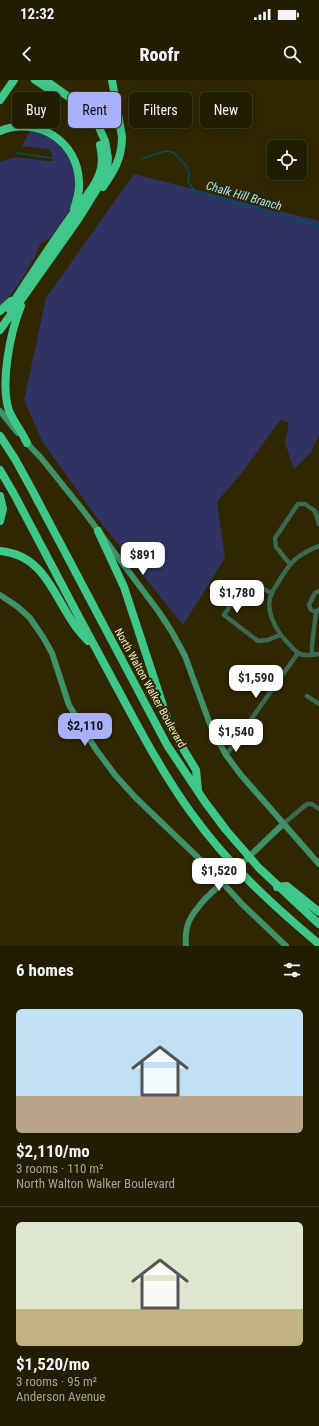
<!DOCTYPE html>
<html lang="en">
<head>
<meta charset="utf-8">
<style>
  :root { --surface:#221d00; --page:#2a260a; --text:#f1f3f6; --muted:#a2a299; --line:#3f3b22; --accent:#a9b0fc }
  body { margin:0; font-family:"Roboto Condensed",sans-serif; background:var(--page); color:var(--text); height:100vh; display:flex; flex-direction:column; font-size:15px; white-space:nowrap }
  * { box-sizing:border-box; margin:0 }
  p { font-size:13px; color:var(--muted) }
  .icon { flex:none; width:22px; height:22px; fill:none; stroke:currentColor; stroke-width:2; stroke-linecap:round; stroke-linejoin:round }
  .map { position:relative; height:866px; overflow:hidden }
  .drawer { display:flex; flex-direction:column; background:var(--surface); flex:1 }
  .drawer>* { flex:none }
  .hud { position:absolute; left:12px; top:12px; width:295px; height:36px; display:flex; gap:8px }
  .fabs { position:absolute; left:267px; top:60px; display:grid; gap:8px }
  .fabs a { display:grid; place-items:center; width:40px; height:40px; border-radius:6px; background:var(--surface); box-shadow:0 2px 10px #0003,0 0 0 1px var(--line); font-size:20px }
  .price { position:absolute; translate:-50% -34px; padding:0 9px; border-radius:8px; background:#fff; color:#222; font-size:13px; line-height:26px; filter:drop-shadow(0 1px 2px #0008) }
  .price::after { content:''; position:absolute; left:50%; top:24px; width:12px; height:9px; margin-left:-6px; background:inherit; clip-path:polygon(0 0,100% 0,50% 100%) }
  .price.on { background:var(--accent); color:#111 }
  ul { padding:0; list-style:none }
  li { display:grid; align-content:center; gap:8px; height:212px; padding:0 16px }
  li+li { border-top:1px solid var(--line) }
  li span { display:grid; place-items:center; height:124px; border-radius:6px; color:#555 }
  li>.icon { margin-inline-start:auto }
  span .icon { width:72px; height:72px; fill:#fffc; stroke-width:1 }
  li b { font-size:17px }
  h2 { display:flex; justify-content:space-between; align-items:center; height:48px; padding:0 16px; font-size:17px }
  .chip { padding:0 14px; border-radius:6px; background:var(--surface); box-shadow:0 2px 10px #0003,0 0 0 1px var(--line); font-size:14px; line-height:36px }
  .chip.on { background:var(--accent); color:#111 }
  .status { display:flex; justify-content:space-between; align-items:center; height:28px; padding:0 20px; background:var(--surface); direction:ltr }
  .status svg { height:11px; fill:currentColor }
  header { display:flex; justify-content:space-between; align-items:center; height:52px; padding:0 16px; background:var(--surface); font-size:18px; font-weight:800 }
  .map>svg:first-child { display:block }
  .green { fill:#303361 }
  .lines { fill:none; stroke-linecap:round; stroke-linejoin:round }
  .stream { stroke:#024f60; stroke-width:1.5 }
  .street { stroke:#3b6a51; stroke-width:4.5 }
  .secondary { stroke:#409068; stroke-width:6 }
  .highway { stroke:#3ec789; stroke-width:8 }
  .labels { text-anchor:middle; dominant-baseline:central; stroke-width:4; stroke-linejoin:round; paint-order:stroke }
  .street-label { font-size:11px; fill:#f6f1d6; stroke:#2e2700 }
  .water-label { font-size:12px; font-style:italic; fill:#a2e3f8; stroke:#2e2700 }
</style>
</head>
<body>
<div class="status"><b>12:32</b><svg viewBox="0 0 49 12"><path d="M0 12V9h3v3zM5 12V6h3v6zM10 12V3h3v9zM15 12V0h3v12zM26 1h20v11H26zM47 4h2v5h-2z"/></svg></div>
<header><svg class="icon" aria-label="back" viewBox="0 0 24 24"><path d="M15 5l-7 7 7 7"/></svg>Roofr<svg class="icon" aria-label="search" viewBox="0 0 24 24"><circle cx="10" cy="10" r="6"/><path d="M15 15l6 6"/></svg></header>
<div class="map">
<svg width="319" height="866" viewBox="0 0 319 866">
  <rect width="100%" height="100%" fill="#2e2700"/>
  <path class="green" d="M30 51C66 57 86 93 71 127 67 134 55 153 50 158 48 160 44 160 42 162 38 167 36 176 32 181 24 197 14 213 0 226V82L15 77 47 81H53L52 74 49 69 22 66Z
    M134 94 319 141V355L311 373 294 389 285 363 289 343 281 339 244 390 217 422 225 478 183 545 98 439 42 361 24 320 46 218Z"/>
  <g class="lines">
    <path class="stream" d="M17 73 52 78
      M141 79 165 71 173 72 186 86 189 93 188 102 196 112 251 127 264 132 319 146"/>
    <path class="street" d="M319 466C298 474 290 482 279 501 276 506 273 510 271 515 265 530 276 551 287 562 290 565 294 570 298 573 303 576 313 575 319 574
      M290 484 276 467 275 458 298 424H305L315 431 319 444
      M271 513 256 505 247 503 235 518 224 535 258 561 268 560 280 555
      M316 532 311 530 309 525 315 513 319 511
      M312 575V565L316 532 319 529
      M307 616 319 624
      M226 675 298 573
      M283 744 307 724H312L319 729"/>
    <path class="secondary" d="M0 331 18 353
      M24 360 42 379 82 429 159 532 172 552 185 576 211 647 226 675 241 695 319 784
      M0 515 18 527 30 538 43 557 52 573 69 625 95 668 115 695 136 718 209 788 242 824 286 866
      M186 866C184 844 191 835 205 819L283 744"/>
    <path class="highway" d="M35 0 50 10
      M0 20 14 0
      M0 51C38 36 78 61 79 102 80 111 77 120 74 129
      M103 107C114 91 122 78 122 57L112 0
      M21 226C10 253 0 303 9 331 14 342 22 352 27 363
      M9 229C29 198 50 166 72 135 81 122 93 111 99 95 103 86 102 74 100 65
      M0 231 11 221
      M0 250 79 138 102 101 107 89 108 78 105 61 98 45 93 37 84 28 45 0
      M0 356 15 379 31 408 167 665 205 722 226 750 259 788 319 844
      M0 390 14 414C47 477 81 541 115 604 139 648 162 693 192 734 228 784 272 825 319 864
      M0 416 3 429 0 441
      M98 451 124 507 170 647 196 690 198 710
      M0 471C45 475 53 516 76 547 79 552 84 556 88 561
      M277 807 287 806 319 832"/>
  </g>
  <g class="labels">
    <g class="street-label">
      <text transform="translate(150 608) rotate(61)">North Walton Walker Boulevard</text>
    </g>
    <g class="water-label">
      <text transform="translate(244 116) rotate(16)">Chalk Hill Branch</text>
    </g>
  </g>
</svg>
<div class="fabs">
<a><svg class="icon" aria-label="locate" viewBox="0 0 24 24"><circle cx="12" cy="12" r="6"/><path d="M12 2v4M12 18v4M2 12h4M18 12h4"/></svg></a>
</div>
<b class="price" style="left:143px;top:496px">$891</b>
<b class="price" style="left:237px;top:534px">$1,780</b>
<b class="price" style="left:256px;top:619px">$1,590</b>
<b class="price on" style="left:85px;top:667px">$2,110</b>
<b class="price" style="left:236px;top:673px">$1,540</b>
<b class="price" style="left:219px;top:812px">$1,520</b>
<div class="hud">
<a class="chip">Buy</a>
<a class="chip on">Rent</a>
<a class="chip">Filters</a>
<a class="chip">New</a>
</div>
</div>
<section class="drawer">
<h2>6 homes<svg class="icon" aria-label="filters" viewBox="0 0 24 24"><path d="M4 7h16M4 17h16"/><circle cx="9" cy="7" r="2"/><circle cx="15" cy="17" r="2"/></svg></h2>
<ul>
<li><span style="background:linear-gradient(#bfe0f5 70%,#b9a48a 0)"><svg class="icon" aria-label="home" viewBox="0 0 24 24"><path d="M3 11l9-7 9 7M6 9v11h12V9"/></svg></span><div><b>$2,110/mo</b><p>3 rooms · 110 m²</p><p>North Walton Walker Boulevard</p></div></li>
<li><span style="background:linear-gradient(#dfe7d0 70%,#c2b280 0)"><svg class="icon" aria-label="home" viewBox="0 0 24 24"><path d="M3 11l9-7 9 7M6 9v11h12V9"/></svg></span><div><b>$1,520/mo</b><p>3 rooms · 95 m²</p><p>Anderson Avenue</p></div></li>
</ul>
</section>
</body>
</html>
